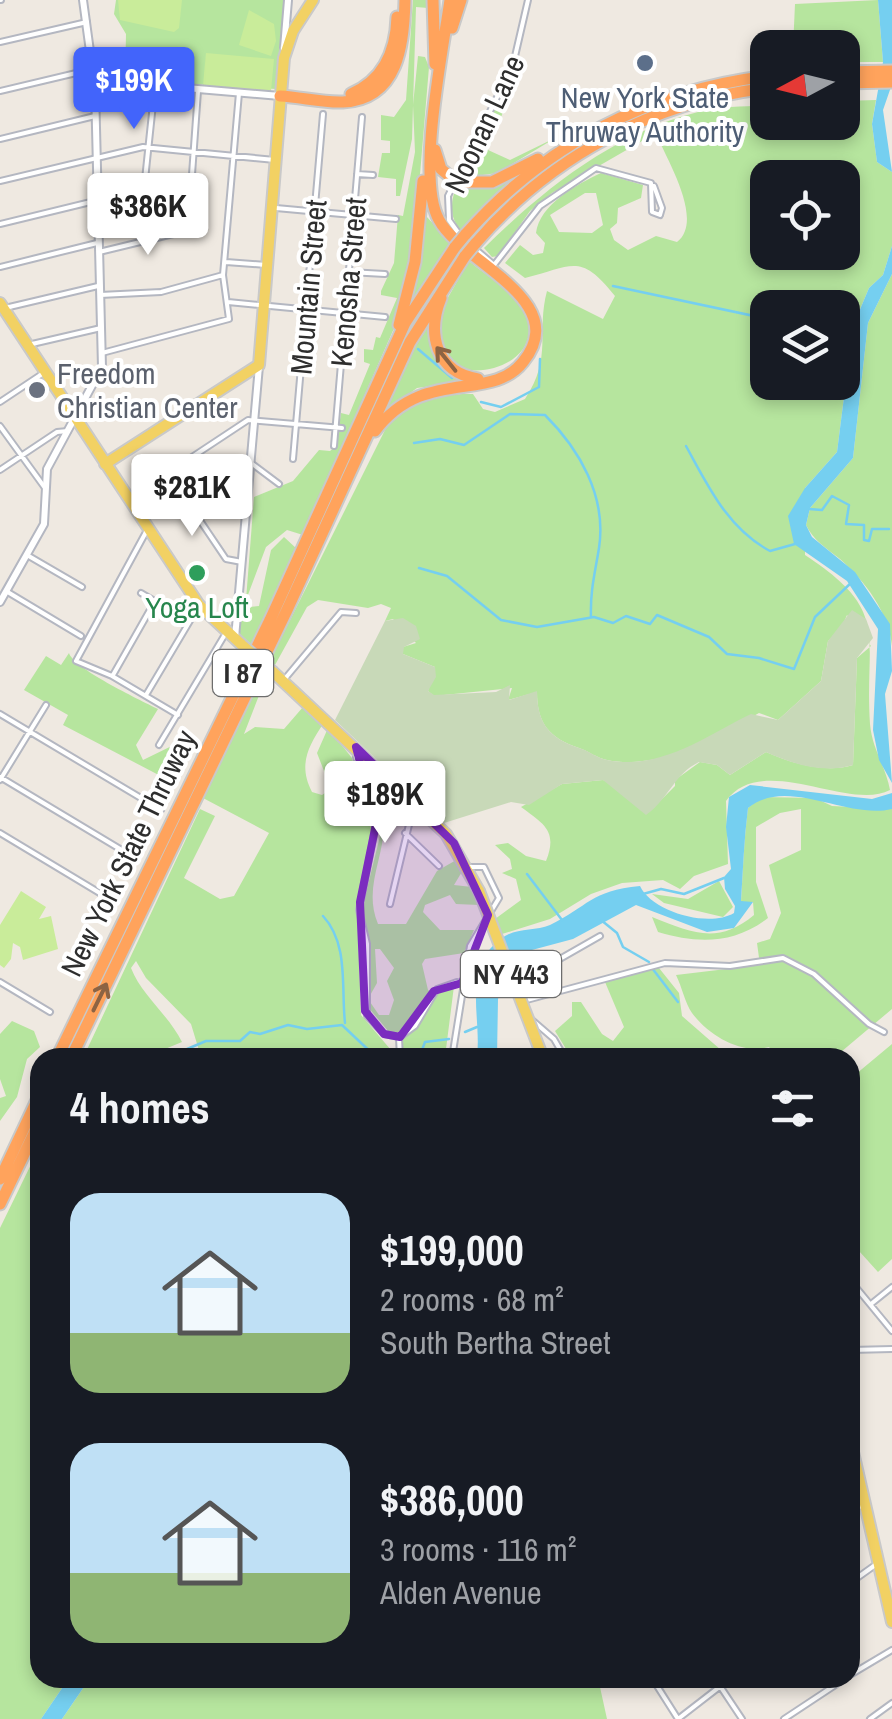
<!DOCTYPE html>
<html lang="en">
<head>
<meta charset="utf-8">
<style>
  :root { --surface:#171b24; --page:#242831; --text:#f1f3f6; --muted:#9ea1a6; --accent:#4264fb }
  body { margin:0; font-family:"Archivo Narrow",sans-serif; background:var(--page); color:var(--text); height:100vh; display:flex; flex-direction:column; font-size:38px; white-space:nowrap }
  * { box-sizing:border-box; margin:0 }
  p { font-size:32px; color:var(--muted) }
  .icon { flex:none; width:55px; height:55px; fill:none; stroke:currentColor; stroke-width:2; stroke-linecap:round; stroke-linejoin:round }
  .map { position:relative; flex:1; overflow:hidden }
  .side { position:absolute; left:30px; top:1048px; width:830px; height:640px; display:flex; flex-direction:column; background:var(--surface); border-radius:30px; box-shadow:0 5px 15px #0003 }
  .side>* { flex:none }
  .needle { width:65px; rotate:263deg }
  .tools { position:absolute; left:750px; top:30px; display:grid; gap:20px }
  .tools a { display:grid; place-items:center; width:110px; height:110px; border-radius:20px; background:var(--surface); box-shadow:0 5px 15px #0003; font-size:50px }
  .price { position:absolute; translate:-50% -85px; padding:0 22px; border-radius:10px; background:#fff; color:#222; font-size:32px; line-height:65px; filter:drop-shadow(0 2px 5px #0008) }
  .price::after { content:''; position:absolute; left:50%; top:60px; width:30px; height:22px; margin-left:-15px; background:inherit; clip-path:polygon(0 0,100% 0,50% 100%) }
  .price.selected { background:var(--accent); color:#fff }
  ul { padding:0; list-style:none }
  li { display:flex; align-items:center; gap:30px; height:250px; padding:0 40px }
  li span { display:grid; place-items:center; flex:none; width:280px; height:200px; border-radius:30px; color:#555 }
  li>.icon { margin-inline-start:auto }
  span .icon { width:120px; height:120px; fill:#fffc; stroke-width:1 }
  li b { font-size:42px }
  h2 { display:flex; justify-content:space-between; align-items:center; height:120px; padding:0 40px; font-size:42px }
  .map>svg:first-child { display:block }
  .green { fill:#b6e59e; fill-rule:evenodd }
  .cemetery { fill:#c8d9b8 }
  .pitch { fill:#c9ec9a }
  .water { fill:#75cff0 }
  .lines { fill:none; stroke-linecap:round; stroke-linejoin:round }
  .stream { stroke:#75cff0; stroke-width:2.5 }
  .minor-casing { stroke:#b4b7c1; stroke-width:8 }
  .tertiary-casing { stroke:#b4b7c1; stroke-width:10 }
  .primary-casing { stroke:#c9c9c9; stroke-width:14 }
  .motorway-casing { stroke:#c9c9c9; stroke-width:15 }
  .minor { stroke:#fff; stroke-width:4 }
  .tertiary { stroke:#fff; stroke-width:6 }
  .primary { stroke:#f2d163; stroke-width:10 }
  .motorway { stroke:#ffa35c; stroke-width:11 }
  .primary-bridge-casing { stroke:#c9c9c9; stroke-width:14; stroke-linecap:butt }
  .motorway-bridge-casing { stroke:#c9c9c9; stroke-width:15; stroke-linecap:butt }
  .primary-bridge { stroke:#f2d163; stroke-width:10 }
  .motorway-bridge { stroke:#ffa35c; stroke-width:11 }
  .oneway { stroke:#8c6343 }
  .marked { fill:#7b2cbf; fill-opacity:0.2; stroke:#7b2cbf; stroke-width:8; stroke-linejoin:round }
  .service-dot { fill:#5c6f8a; stroke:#fff; stroke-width:4 }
  .worship-dot { fill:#6b7280; stroke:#fff; stroke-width:4 }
  .leisure-dot { fill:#2e9e5b; stroke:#fff; stroke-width:4 }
  .labels { text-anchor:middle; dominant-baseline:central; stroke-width:8; stroke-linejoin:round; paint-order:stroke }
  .shield { fill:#fff; stroke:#6d6d6d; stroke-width:2.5 }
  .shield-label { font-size:28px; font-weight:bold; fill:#2e2e2e }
  .service-label { font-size:30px; fill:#4e5e75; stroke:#fff }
  .street-label { font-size:30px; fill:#2e2e2e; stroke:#fff }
  .worship-label { font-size:30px; fill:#5b616d; stroke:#fff; text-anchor:start }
  .leisure-label { font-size:30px; fill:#27864d; stroke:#fff }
</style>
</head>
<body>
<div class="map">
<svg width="892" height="1719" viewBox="0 0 892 1719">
  <rect width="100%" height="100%" fill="#efe9e1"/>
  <path class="green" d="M116 0H285L276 89 125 80 126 34 114 14Z
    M413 0H430L428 8 416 7 412 139 400 196H396V179L378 177 382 153H390V141L381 140V115L394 117 406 100Z
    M878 0 883 62H843L842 48H793L795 4Z
    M418 56 425 57 429 67 415 234 399 317 303 535 287 530 266 547 246 600 254 497 293 481 319 450 330 451 336 446 341 413 349 415 370 364 364 362V349L373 350 376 337 380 338 397 298 381 295V291L394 263 398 215 403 216 415 152 413 105Z
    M876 100 872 124 877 162 892 172V246L883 275 869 288 853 326 837 452 805 488V555C892 612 864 634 870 724 872 749 886 767 890 790 849 812 762 751 726 801L728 864 694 876 680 889 663 880 622 883 591 894 550 919 502 934 495 919 521 900 516 879 502 873 512 869 510 859 495 845 508 843 526 856 546 861C558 831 544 824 521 807L562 784 603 780 660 801 675 786V780L700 762 717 765 730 775 766 752C791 763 825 774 853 765L857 658 871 646 847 615 840 631 828 641 821 681 778 720 759 713C716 737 658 771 607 760 597 758 588 751 579 748 549 738 537 723 537 692L508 700 512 688 434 696 428 691 435 667 403 654V647L416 643 393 619 385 621 391 608 381 604 368 608 318 600 307 607 275 665 270 660 389 422C414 401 440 393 473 394L483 409 495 412 525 399C553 357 536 332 547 291L603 319 615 296C580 252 573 266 525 278L505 263 520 245 533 255 543 253 545 243 536 233C540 204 576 185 601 173L643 185 641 198 618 208 617 223 610 229 614 240 628 250 656 236 677 242C705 220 666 159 656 133L552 193 530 211 498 256 492 257 484 248C544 189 614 133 698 112 720 106 745 107 767 105L768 122H842L843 101ZM768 178H842V252H768ZM585 193H596L603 225 592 233 559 232 550 215ZM768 308H842V382H768Z
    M498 103 505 107 488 150 510 160 557 137 497 173 461 178Z
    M521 173 462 232C449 218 450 202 457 185Z
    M426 216 452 244 406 315 418 274Z
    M469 261C485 275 511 289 522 308 547 350 499 377 463 369L441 349 439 313Z
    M892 274V646C889 613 865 581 840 559 826 548 813 540 806 525L810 508 853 458 868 323Z
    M436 304 432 343 468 381 417 388 384 412Z
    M284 537 297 549 252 645 239 633 242 608 259 606 271 550Z
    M69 653C73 668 138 699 158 709L136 745 143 760 186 739 193 742 174 783 63 725 68 715 24 690 46 656 61 665Z
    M263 672 267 675 244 734 255 727 284 729 303 707 323 724C308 747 298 765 312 792L322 795 331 789 317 753 328 728 352 758 372 832 357 900 361 1015 397 1057H201L191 1024 146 978 136 961 131 968C142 996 168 1014 182 1042L165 1049 164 1057 83 1058 200 809 215 816 184 878 220 899 234 896 269 833 203 798Z
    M369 781C407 836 357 874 378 924H406L437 871 458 859 463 870 454 885 472 887 479 905 456 904 450 895 425 905 423 912 440 930H474L464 953 425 959 422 964 428 990 435 994 454 986 445 1057H404L400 1032H389L368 1007 370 948 362 909 380 836ZM375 949H380L394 968 387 981 394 1000 389 1015H379L368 999 377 983Z
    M761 797 815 798 832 806 892 809V1009L835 1057H777L769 1047C742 1055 709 1036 692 1013 685 1003 682 987 676 975L760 965 757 943 770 939 781 913 769 865 801 850V809L780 813 756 827V882L768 918C734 944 698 944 658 932L652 917C692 933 718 945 754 915L753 902H741C743 870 744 839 748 808Z
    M719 881 733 907 723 917 664 903 652 894 688 899Z
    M659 968 679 993 682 1016 729 1057H571L555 1031 572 1016V1002H581L602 1034 613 1041 624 1027 605 982Z
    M12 1021 34 1031 40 1047 27 1059 17 1097 0 1121V1098L6 1096 0 1079V1034Z
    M892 1044V1259L878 1272 850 1241V1079Z
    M40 1146V1678H69L41 1719H0V1228Z
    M90 1678H598L607 1719H62Z"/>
  <path class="cemetery" d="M852 610 866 619 873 638 857 658 853 765C823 774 793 764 766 752L730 775 717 765 699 762C674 774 668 800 646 815L603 780 562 784 529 805 511 802 444 823 335 720 385 621 403 618 416 626 420 639 404 647 403 654 435 667 436 677 428 691 434 695 496 692 510 685 509 700 537 691C537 723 549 738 579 748 589 751 597 758 607 760 661 771 707 735 751 714L778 720 821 681 828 641Z"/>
  <path class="pitch" d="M118 0H182L179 28 174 32 120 20Z
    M249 10 274 24 276 41 271 56 239 45Z
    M206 53 274 59 271 91 203 85Z
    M21 891 46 907 39 919 51 916 58 949 23 960 20 947 13 943 11 959 4 968 0 965V925Z"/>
  <path class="water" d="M878 0H892V84L883 110 892 172 877 162 872 124 883 62Z
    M892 246V274L868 323 853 458 810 508 806 525 812 537 855 572 890 624 892 671 885 694 892 783 879 760 873 730 878 629 847 581 794 544 788 516 805 488 837 452 853 326 869 288 883 275Z
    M750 785 872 799 892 793V809C846 820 788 776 748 808 744 839 743 870 741 901L753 902 734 928 707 932 636 905 573 939 517 954 498 999 497 1057H477C482 1015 460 965 505 936 518 928 536 931 550 925 589 906 590 891 640 886 652 912 709 928 734 913L735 906 725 889 724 877 731 869 726 827 729 797Z
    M69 1678H90L62 1719H41Z"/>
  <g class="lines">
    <path class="stream" d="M613 286 768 319
      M842 330 856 329
      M418 349 452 378
      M481 402 501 407 539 387 540 359
      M414 443 440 439 464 445 510 414 545 415C579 449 607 496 599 548 595 573 590 591 591 617
      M686 446C708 486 728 529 770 551L795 544
      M809 509 822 510 832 496 849 505 846 524 864 525V540L869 541 872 529H889
      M419 568 447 576 501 620 537 627 594 617 613 623 626 616 650 624 657 615 709 637 727 654 759 658 794 669 815 617 852 582
      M527 874 562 920
      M643 894 661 889 684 894 724 878
      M323 916C349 944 341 987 345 1023
      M601 920 617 933 623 947 649 962
      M652 968 678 1002
      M465 1032 477 1027
      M166 1058 206 1041H240L250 1032 260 1034 288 1025 307 1029 342 1025 377 1058
      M419 1058 425 1042 449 1039"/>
    <g class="minor-casing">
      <path id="minor" d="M0 0H1
        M0 42 87 22
        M0 91 93 69
        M0 139 95 116
        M357 174 373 175
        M0 181 143 147 275 160
        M276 208 396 219
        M0 224 144 189 155 85
        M188 230 198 91
        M462 238 449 220 448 196 513 65 528 0
        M473 247 494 265 540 206 596 168 651 183 652 212 660 215 662 208 654 186
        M99 252 198 228
        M226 262 266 265
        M0 267 97 243
        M349 272 385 274
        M100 295 161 292 223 275
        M228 302 385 317
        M5 308 98 286
        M32 344 101 328
        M102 353 229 319 223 275 239 93
        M0 402 45 372
        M0 426 45 488
        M334 446 362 117
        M293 459 323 114
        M251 463 279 484
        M0 470 57 432 68 431
        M168 473 226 559 242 562
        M130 498 248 420 342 428
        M146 532 76 661 112 676 178 715
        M27 555 82 587
        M6 591 81 636
        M141 593 188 621
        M113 675 155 601
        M283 681 341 612 356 613
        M146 695 197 609
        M0 714 161 810
        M159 745 227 631
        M356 757 376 824 359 910 367 944V1016L384 1034 400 1037 415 1026 437 989 457 982 474 987
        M0 777 130 855
        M0 780 46 705
        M0 833 108 898
        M405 833 439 866
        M390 904 413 808
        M0 982 50 1012
        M530 996 558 960 600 936
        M523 1001 665 963 730 966 783 958 814 974 869 1024 884 1032
        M532 1020 554 1039 565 1058
        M399 1038 400 1058
        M452 1058 470 946 499 898 484 867H469
        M850 1280 892 1331
        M871 1304 892 1287
        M850 1350 892 1349
        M850 1504 862 1503
        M850 1509 862 1506
        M850 1583 878 1563
        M850 1675 892 1650
        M652 1678 678 1719
        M720 1686 742 1719
        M678 1719 731 1678
        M784 1719 846 1678
        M870 1719 892 1703"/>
    </g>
    <g class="tertiary-casing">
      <path id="tertiary" d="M284 48 288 0
        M95 88 128 83 280 96
        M0 602 44 524 47 469 102 367 95 88 83 0
        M235 638 259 366"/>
    </g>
    <g class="primary-casing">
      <path id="primary" d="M0 303 199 605 242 645
        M105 464 259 365 284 58 293 31 313 0
        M273 672 446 834 479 891
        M850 1439 892 1622"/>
    </g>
    <g class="motorway-casing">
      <path id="motorway" d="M433 0 435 64
        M452 28 461 0
        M842 72 892 71
        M842 83 892 82
        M351 94C384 80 396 51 397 17
        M280 96C301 97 323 103 343 102 399 99 404 43 405 0
        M435 150 441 169 453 179
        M458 182H492L538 159
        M465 235C543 146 649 90 768 76
        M475 244C550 157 653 101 768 88
        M441 298C427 333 435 372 478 379
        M399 325 415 262 423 181
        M375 431C424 366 491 403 523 362 573 300 462 263 439 220 416 179 443 50 450 0
        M57 1058 270 620 405 323 455 247
        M71 1058 287 610 410 342 465 256
        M0 1179 40 1094
        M0 1204 40 1121"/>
    </g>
    <use href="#minor" class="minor"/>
    <use href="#tertiary" class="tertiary"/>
    <use href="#primary" class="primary"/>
    <use href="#motorway" class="motorway"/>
    <g class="primary-bridge-casing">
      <path id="primary-bridge" d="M242 645 273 672
        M479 891 543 1058"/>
    </g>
    <g class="motorway-bridge-casing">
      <path id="motorway-bridge" d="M453 179 458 182
        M455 247 465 235
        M465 256 475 244"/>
    </g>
    <use href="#primary-bridge" class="primary-bridge"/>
    <use href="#motorway-bridge" class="motorway-bridge"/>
  </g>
  <defs><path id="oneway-shaft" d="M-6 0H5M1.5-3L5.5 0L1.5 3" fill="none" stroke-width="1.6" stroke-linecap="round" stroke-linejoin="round" transform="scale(2.5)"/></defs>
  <g class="oneway">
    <use href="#oneway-shaft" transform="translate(446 359) rotate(-129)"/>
    <use href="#oneway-shaft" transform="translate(100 997) rotate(-64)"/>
  </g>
  <path class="marked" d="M356 747 454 843 488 915 462 983 434 991 400 1037 384 1034 365 1011 360 902 376 824Z"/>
  <circle class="service-dot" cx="645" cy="63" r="10"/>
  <circle class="worship-dot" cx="37" cy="390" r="10"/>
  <circle class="leisure-dot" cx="197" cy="573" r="10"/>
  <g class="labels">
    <g class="shield">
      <rect x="213" y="650" width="60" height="46" rx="8"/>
      <rect x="461" y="951" width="100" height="46" rx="8"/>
    </g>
    <g class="shield-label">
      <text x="243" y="673">I 87</text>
      <text x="511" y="974">NY 443</text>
    </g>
    <g class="service-label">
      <text x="645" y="97">New York State<tspan x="645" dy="34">Thruway Authority</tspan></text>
    </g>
    <g class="street-label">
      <text transform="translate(484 124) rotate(-65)">Noonan Lane</text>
      <text transform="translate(348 282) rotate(-85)">Kenosha Street</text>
      <text transform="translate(308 287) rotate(-85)">Mountain Street</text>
      <text transform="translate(128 853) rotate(-64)">New York State Thruway</text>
    </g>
    <g class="worship-label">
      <text x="57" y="373">Freedom<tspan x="57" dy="34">Christian Center</tspan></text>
    </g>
    <g class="leisure-label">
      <text x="197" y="607">Yoga Loft</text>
    </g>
  </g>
</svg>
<div class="tools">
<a><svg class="needle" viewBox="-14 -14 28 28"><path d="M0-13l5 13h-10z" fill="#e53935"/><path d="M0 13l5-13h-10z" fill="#9ea1a6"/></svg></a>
<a><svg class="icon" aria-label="locate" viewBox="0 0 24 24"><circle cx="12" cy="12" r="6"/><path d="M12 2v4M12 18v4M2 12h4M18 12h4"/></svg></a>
<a><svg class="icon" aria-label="layers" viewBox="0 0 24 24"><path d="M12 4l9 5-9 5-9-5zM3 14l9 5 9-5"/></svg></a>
</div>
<b class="price selected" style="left:134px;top:132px">$199K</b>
<b class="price" style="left:148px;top:258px">$386K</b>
<b class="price" style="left:192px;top:539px">$281K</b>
<b class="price" style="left:385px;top:846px">$189K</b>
<section class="side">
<h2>4 homes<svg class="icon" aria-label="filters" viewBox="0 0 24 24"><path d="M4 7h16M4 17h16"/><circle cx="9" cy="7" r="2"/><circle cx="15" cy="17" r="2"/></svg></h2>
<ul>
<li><span style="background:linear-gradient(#bfe0f5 70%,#8fb573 0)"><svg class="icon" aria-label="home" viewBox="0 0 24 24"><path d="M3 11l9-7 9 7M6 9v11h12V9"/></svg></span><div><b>$199,000</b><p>2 rooms · 68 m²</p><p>South Bertha Street</p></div></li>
<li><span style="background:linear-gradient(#bfe0f5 65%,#8fb573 0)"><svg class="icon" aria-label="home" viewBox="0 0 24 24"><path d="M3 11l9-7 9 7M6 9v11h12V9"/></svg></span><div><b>$386,000</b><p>3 rooms · 116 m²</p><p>Alden Avenue</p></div></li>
</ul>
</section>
</div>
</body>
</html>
